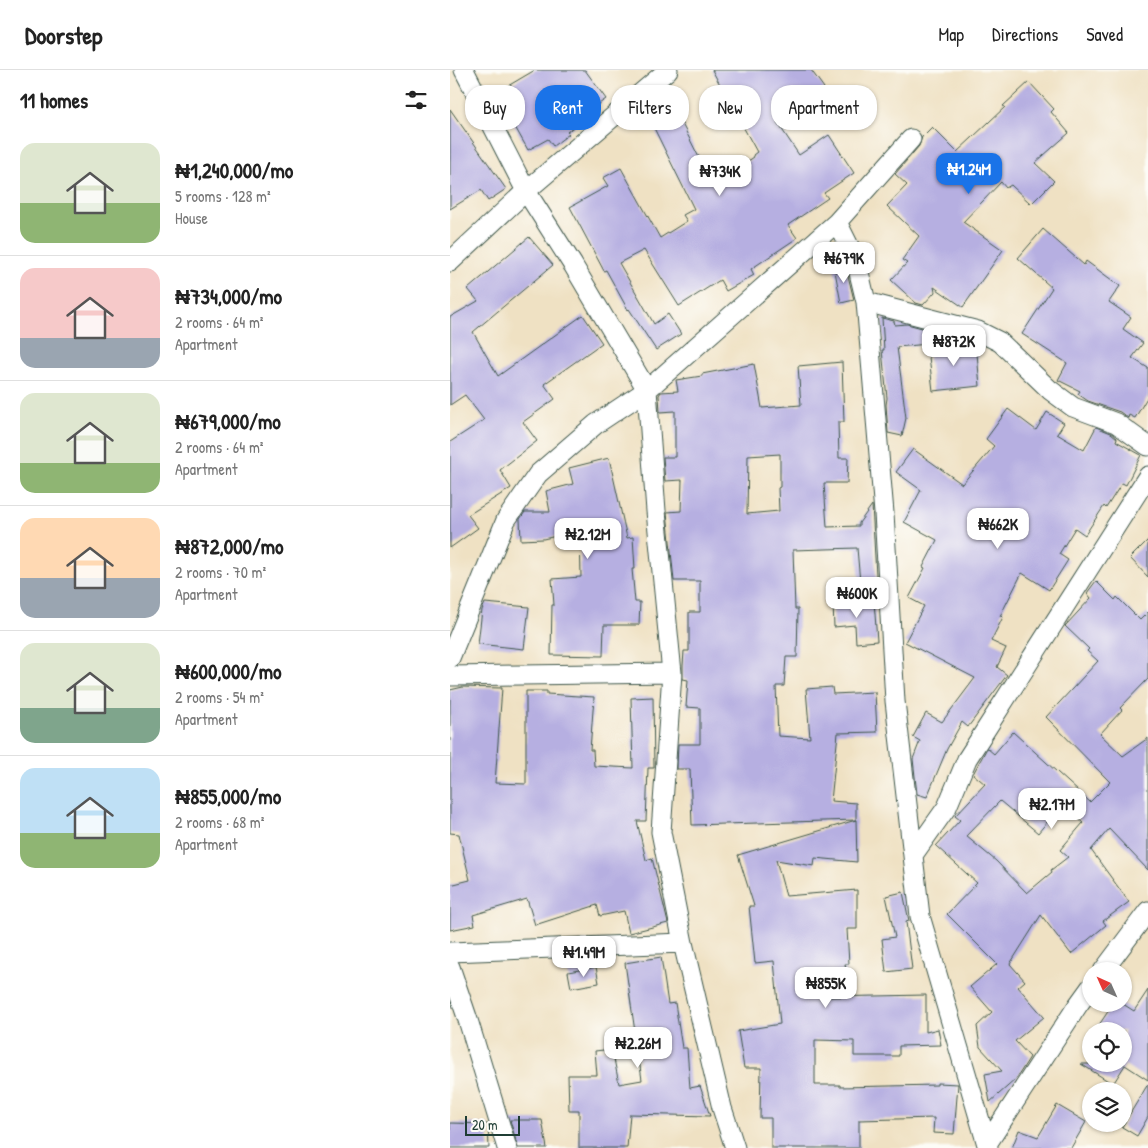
<!DOCTYPE html>
<html lang="en">
<head>
<meta charset="utf-8">
<style>
  :root { --surface:#fff; --page:#f2f2f2; --text:#222; --muted:#767676; --line:#e0e0e0; --accent:#1a73e8 }
  body { margin:0; font-family:"Patrick Hand",sans-serif; background:var(--page); color:var(--text); height:100vh; display:flex; flex-direction:column; font-size:19px; white-space:nowrap }
  * { box-sizing:border-box; margin:0 }
  p { font-size:16px; color:var(--muted) }
  .icon { flex:none; width:28px; height:28px; fill:none; stroke:currentColor; stroke-width:2; stroke-linecap:round; stroke-linejoin:round }
  .map { position:relative; flex:1; overflow:hidden }
  .panel { display:flex; flex-direction:column; background:var(--surface); width:450px }
  .panel>* { flex:none }
  .top-card { position:absolute; left:15px; top:15px; width:475px; height:45px; display:flex; gap:10px }
  .needle { width:32px; rotate:315deg }
  .fabs { position:absolute; left:632px; top:892px; display:grid; gap:10px }
  .fabs a { display:grid; place-items:center; width:50px; height:50px; border-radius:50%; background:var(--surface); box-shadow:0 1px 4px #0004; font-size:25px }
  .scale { position:absolute; left:15px; bottom:12px; width:55px; box-sizing:border-box; padding-left:5px; border:2px solid #1f3d34; border-top:0; font-size:14px; line-height:18px; white-space:nowrap; color:#1f3d34; -webkit-text-stroke:4px #fdfcf7; paint-order:stroke }
  .price { position:absolute; translate:-50% -42px; padding:0 11px; border-radius:10px; background:#fff; color:#222; font-size:16px; line-height:32px; filter:drop-shadow(0 1px 2px #0008) }
  .price::after { content:''; position:absolute; left:50%; top:30px; width:15px; height:11px; margin-left:-8px; background:inherit; clip-path:polygon(0 0,100% 0,50% 100%) }
  .price.current { background:var(--accent); color:#fff }
  ul { padding:0; list-style:none }
  li { display:flex; align-items:center; gap:15px; height:125px; padding:0 20px }
  li+li { border-top:1px solid var(--line) }
  li span { display:grid; place-items:center; flex:none; width:140px; height:100px; border-radius:15px; color:#555 }
  li>.icon { margin-inline-start:auto }
  span .icon { width:60px; height:60px; fill:#fffc; stroke-width:1 }
  li b { font-size:21px }
  h2 { display:flex; justify-content:space-between; align-items:center; height:60px; padding:0 20px; font-size:21px }
  .tag { padding:0 18px; border-radius:20px; background:var(--surface); box-shadow:0 1px 4px #0004; font-size:18px; line-height:45px }
  .tag.current { background:var(--accent); color:#fff }
  header { display:flex; align-items:center; gap:30px; box-sizing:border-box; height:70px; padding:0 25px; background:var(--surface); border-bottom:1px solid var(--line) }
  header strong { font-size:24px }
  nav { display:flex; gap:28px; margin-inline-start:auto; font-size:18px }
  main { display:flex; flex:1; min-height:0 }
  .map>svg:first-child { display:block }
  .building { fill:#b6afe1; fill-rule:evenodd }
  .lines { fill:none; stroke-linecap:round; stroke-linejoin:round }
  .street-casing { stroke:#3e5649; stroke-width:21 }
  .street { stroke:#fff; stroke-width:19 }
</style>
</head>
<body>
<header>
<strong>Doorstep</strong>
<nav><a>Map</a><a>Directions</a><a>Saved</a></nav>
</header>
<main>
<section class="panel">
<h2>11 homes<svg class="icon" aria-label="filters" viewBox="0 0 24 24"><path d="M4 7h16M4 17h16"/><circle cx="9" cy="7" r="2"/><circle cx="15" cy="17" r="2"/></svg></h2>
<ul>
<li><span style="background:linear-gradient(#dfe7d0 60%,#8fb573 0)"><svg class="icon" aria-label="home" viewBox="0 0 24 24"><path d="M3 11l9-7 9 7M6 9v11h12V9"/></svg></span><div><b>₦1,240,000/mo</b><p>5 rooms · 128 m²</p><p>House</p></div></li>
<li><span style="background:linear-gradient(#f6c9c9 70%,#9aa5b1 0)"><svg class="icon" aria-label="home" viewBox="0 0 24 24"><path d="M3 11l9-7 9 7M6 9v11h12V9"/></svg></span><div><b>₦734,000/mo</b><p>2 rooms · 64 m²</p><p>Apartment</p></div></li>
<li><span style="background:linear-gradient(#dfe7d0 70%,#8fb573 0)"><svg class="icon" aria-label="home" viewBox="0 0 24 24"><path d="M3 11l9-7 9 7M6 9v11h12V9"/></svg></span><div><b>₦679,000/mo</b><p>2 rooms · 64 m²</p><p>Apartment</p></div></li>
<li><span style="background:linear-gradient(#ffd9b3 60%,#9aa5b1 0)"><svg class="icon" aria-label="home" viewBox="0 0 24 24"><path d="M3 11l9-7 9 7M6 9v11h12V9"/></svg></span><div><b>₦872,000/mo</b><p>2 rooms · 70 m²</p><p>Apartment</p></div></li>
<li><span style="background:linear-gradient(#dfe7d0 65%,#7fa58c 0)"><svg class="icon" aria-label="home" viewBox="0 0 24 24"><path d="M3 11l9-7 9 7M6 9v11h12V9"/></svg></span><div><b>₦600,000/mo</b><p>2 rooms · 54 m²</p><p>Apartment</p></div></li>
<li><span style="background:linear-gradient(#bfe0f5 65%,#8fb573 0)"><svg class="icon" aria-label="home" viewBox="0 0 24 24"><path d="M3 11l9-7 9 7M6 9v11h12V9"/></svg></span><div><b>₦855,000/mo</b><p>2 rooms · 68 m²</p><p>Apartment</p></div></li>
</ul>
</section>
<div class="map">
<svg width="698" height="1078" viewBox="0 0 698 1078">
  <rect width="100%" height="100%" fill="#fdfcf7"/>
  <filter id="ink" filterUnits="userSpaceOnUse"><feTurbulence type="fractalNoise" baseFrequency=".02" numOctaves="2"/><feDisplacementMap in="SourceGraphic" scale="10" xChannelSelector="R" yChannelSelector="G"/><feConvolveMatrix kernelMatrix="1 2 1 2 8 2 1 2 1" color-interpolation-filters="sRGB"/></filter>
  <filter id="wash" filterUnits="userSpaceOnUse"><feTurbulence type="fractalNoise" baseFrequency=".0096" numOctaves="4" result="noise"/><feDisplacementMap in="SourceGraphic" scale="20" xChannelSelector="R" yChannelSelector="G"/><feGaussianBlur stdDeviation="1.12" result="paint"/><feColorMatrix in="noise" values="0 0 0 0 0 0 0 0 0 0 0 0 0 0 0 0 0 1.4 0 .05"/><feComposite in="paint" operator="in"/></filter>
  <g filter="url(#wash)">
    <rect width="100%" height="100%" fill="#efe1c3"/>
    <g id="blocks">
      <path class="building" d="M85 0H135L156 29 136 43 138 46 117 62 119 64 103 76 98 69 78 80 46 23Z
        M262 0H361L374 18 373 19 390 41 374 54 356 31 327 52 349 85 379 65 404 103 374 123 378 128 338 155 347 168 301 199 304 205 276 221 270 210 229 236 194 180 169 193 204 254 218 244 231 264 206 280 179 239 178 240 156 200 154 201 120 137 158 116 153 108 171 98 210 168 237 151 233 145 244 139 202 54 226 42 263 115 304 87 303 85 307 82Z
        M579 12 604 39 601 42 619 63 585 93 604 111 581 134 561 115 556 118 551 112 513 152 553 180 513 237 484 217 485 222 473 235 466 233 441 210 457 193 452 190 469 166 437 136 457 115 445 104 469 76 472 67 482 57 507 82 555 37 553 36Z
        M0 39 56 119 38 131 31 120 0 139Z
        M593 159 634 195 636 191 670 216 659 232 681 247 673 259 693 273 682 288 698 298V326L685 348 679 345 678 348 670 342 638 331 628 324 630 321 608 310 617 293 572 264 602 218 568 188Z
        M79 167 103 195 23 262 48 306 133 245 152 273 94 314 105 329 73 352 87 371 50 400 61 418 18 445 28 458 0 478V372L34 350 15 325 0 335V247L28 231 18 219Z
        M395 194 404 230 391 233 384 196Z
        M432 248 444 251 445 255 457 254 487 262 488 273 447 277 456 348 452 366 438 363 436 335 437 328 432 280H434Z
        M526 273 530 316 483 321 478 278Z
        M392 292 394 352H388L389 388H398L397 413H374L377 457 409 456V453L422 435 427 523 411 524 407 478 343 480 345 539H348L347 587H336L334 616H326L328 666 360 668 356 619 382 617 383 624 425 622 427 662 388 663 381 731 406 733V750L242 755 240 699H227L228 674H250V638L236 637 238 610 233 609V596L234 581H239V542H250V511H224L217 442 231 441 232 410 215 411 213 387H225V341L210 342 209 325 211 322 228 321 226 310 252 306V304L304 294 312 338 351 335 348 296ZM330 384V417L328 418 329 441 297 444 298 386Z
        M558 339 586 360 597 342 614 353 607 364 634 380 646 357 661 363 667 368 666 371 691 385 676 415 672 413 656 438 654 436 635 465 625 458 609 484 618 490 599 520 572 503 550 546 553 547 541 571 556 578 547 597 557 605 518 657 512 652 497 679 477 727 467 724 463 689 470 671 463 667 476 643 492 652 525 608 455 572 474 536 459 528 475 498 473 497 487 470 454 452 471 420 446 402 463 379 512 414 544 376 536 369Z
        M159 388 177 468 183 467 185 499H182L185 532H190L189 555H154L153 586 101 585 102 535H104L102 509 131 507 130 461 93 469 71 470 70 449 75 442H100L96 421 123 414 119 398Z
        M698 470V507L680 488Z
        M646 511 665 530 667 527 690 550 698 542V609L670 638 672 640 650 664 673 686 698 668V800L659 759 641 780 679 832 653 851 656 855 621 884 591 845 560 894 575 911 568 917 594 947 565 971 580 987 566 1009 540 1032 535 1004 552 1001 530 977 527 956 542 942 520 917 547 894 497 844 527 813 486 776 510 750 505 746 535 714 523 704 537 678 544 684 563 662 640 732 660 712 596 647 648 591 637 581 639 579 615 556 641 528 637 523ZM550 731 588 763 612 734 633 753 610 780 618 787 601 800 602 802 577 823 546 791 516 766Z
        M424 531 427 571 406 573 405 555 384 557 383 534Z
        M35 533 79 537 74 579 28 574 32 540Z
        M13 617 52 618 45 713 76 714V621H97V624L144 627 140 680H143L144 696 183 698 181 628 203 627 204 698H198L196 751H187L196 790 202 788 218 853 179 863 174 841 150 846 147 835 85 855 77 829 23 845 25 855 0 860V815L20 810 9 764 0 763V620Z
        M406 750 407 792 365 788 364 796 326 790 336 826 407 820V859H397L399 894H395L397 908 374 911 376 927 476 925V962L488 959 491 975 449 976V986H404V971L365 970V1015H390V1017L487 1015V1013L508 1014 504 1064 483 1063 484 1048 409 1050V1078H321V1048H310L311 998H294L288 961 330 954 324 891 305 893 299 836H304L288 785Z
        M453 822 459 851 456 852 462 899 436 902 432 869 445 867 436 826Z
        M211 887 218 934 225 933 232 978H237L240 1018 250 1016 260 1046 180 1044 177 1078H129V1040H119L118 1005H147L145 981 162 979 169 1014 192 1010 175 893Z
        M146 897 149 913 121 918 118 902Z
        M698 920V1010L675 995 663 1014 631 994H674V961H645L663 934H673L684 941Z
        M698 1014V1047L687 1066 672 1057Z
        M607 1035 636 1052 621 1078H562L569 1060 588 1067Z
        M60 1050H92L97 1078H68Z
        M0 1053 38 1054 39 1078H0Z"/>
    </g>
  </g>
  <g filter="url(#ink)">
    <use href="#blocks" fill-opacity="0" stroke="#3e5649" stroke-width="1"/>
    <g class="lines">
      <g class="street-casing">
        <path id="street" d="M14 0 76 121 123 195 197 320 206 441 222 603 211 762 233 873 272 1038 285 1078
          M387 152 406 190 416 232 434 443 445 631 470 846 538 1078
          M0 192 76 121 218 0
          M416 232 528 261 550 272 600 320 623 337 666 353 698 376
          M0 588 56 450 88 404 146 354 197 320 387 152 461 69
          M0 606 222 603
          M463 785 497 737 517 689 698 406
          M0 882 233 873
          M0 897 18 950 57 1078
          M653 901 698 841
          M537 1074 628 935 641 917"/>
      </g>
      <use href="#street" class="street"/>
    </g>
  </g>
</svg>
<div class="fabs">
<a><svg class="needle" viewBox="-14 -14 28 28"><path d="M0-13l5 13h-10z" fill="#e53935"/><path d="M0 13l5-13h-10z" fill="#767676"/></svg></a>
<a><svg class="icon" aria-label="locate" viewBox="0 0 24 24"><circle cx="12" cy="12" r="6"/><path d="M12 2v4M12 18v4M2 12h4M18 12h4"/></svg></a>
<a><svg class="icon" aria-label="layers" viewBox="0 0 24 24"><path d="M12 4l9 5-9 5-9-5zM3 14l9 5 9-5"/></svg></a>
</div>
<div class="scale">20 m</div>
<b class="price current" style="left:519px;top:125px">₦1.24M</b>
<b class="price" style="left:270px;top:127px">₦734K</b>
<b class="price" style="left:394px;top:214px">₦679K</b>
<b class="price" style="left:504px;top:297px">₦872K</b>
<b class="price" style="left:548px;top:480px">₦662K</b>
<b class="price" style="left:138px;top:490px">₦2.12M</b>
<b class="price" style="left:407px;top:549px">₦600K</b>
<b class="price" style="left:602px;top:760px">₦2.17M</b>
<b class="price" style="left:134px;top:908px">₦1.49M</b>
<b class="price" style="left:376px;top:939px">₦855K</b>
<b class="price" style="left:188px;top:999px">₦2.26M</b>
<div class="top-card">
<a class="tag">Buy</a>
<a class="tag current">Rent</a>
<a class="tag">Filters</a>
<a class="tag">New</a>
<a class="tag">Apartment</a>
</div>
</div>
</main>
</body>
</html>
